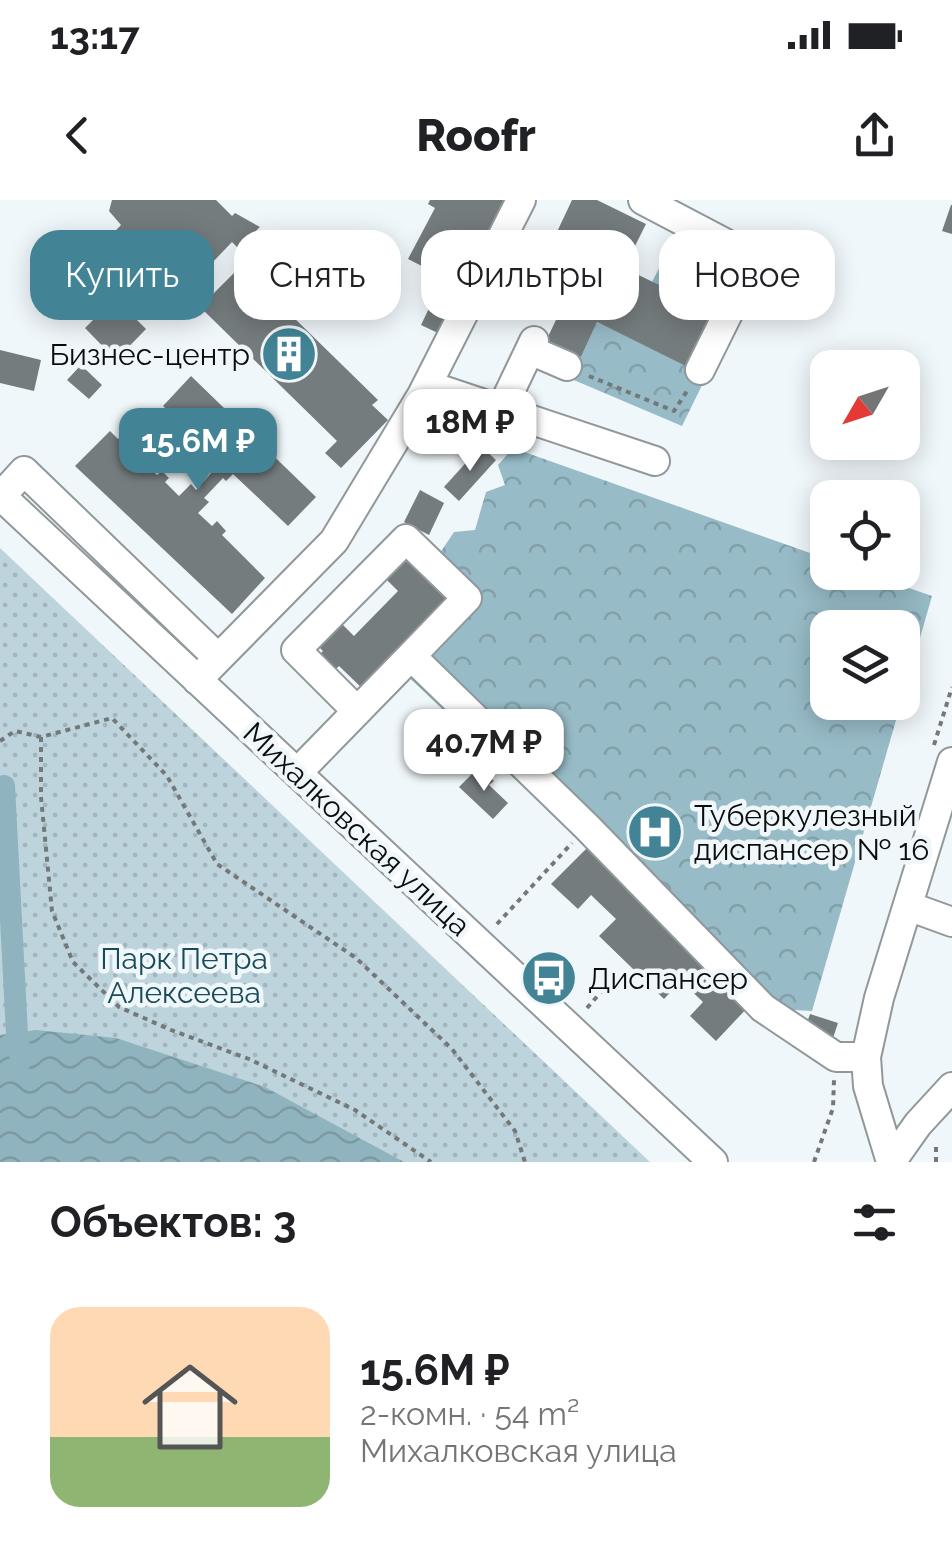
<!DOCTYPE html>
<html lang="ru">
<head>
<meta charset="utf-8">
<style>
  :root { --surface:#fff; --page:#f6f6f6; --text:#202124; --muted:#757577; --accent:#428396 }
  body { margin:0; font-family:Raleway,sans-serif; background:var(--page); color:var(--text); height:100vh; display:flex; flex-direction:column; font-size:38px; white-space:nowrap }
  * { box-sizing:border-box; margin:0 }
  p { font-size:32px; color:var(--muted) }
  .icon { flex:none; width:55px; height:55px; fill:none; stroke:currentColor; stroke-width:2; stroke-linecap:round; stroke-linejoin:round }
  .map { position:relative; height:962px; overflow:hidden }
  .details { display:flex; flex-direction:column; background:var(--surface); flex:1 }
  .details>* { flex:none }
  .hud { position:absolute; left:30px; top:30px; width:892px; height:90px; display:flex; gap:20px }
  .needle { width:65px; rotate:231deg }
  .buttons { position:absolute; left:810px; top:150px; display:grid; gap:20px }
  .buttons a { display:grid; place-items:center; width:110px; height:110px; border-radius:20px; background:var(--surface); box-shadow:0 5px 25px #0003; font-size:50px }
  .price { position:absolute; translate:-50% -85px; padding:0 22px; border-radius:20px; background:#fff; color:#222; font-size:32px; line-height:65px; filter:drop-shadow(0 2px 5px #0008) }
  .price::after { content:''; position:absolute; left:50%; top:60px; width:30px; height:22px; margin-left:-15px; background:inherit; clip-path:polygon(0 0,100% 0,50% 100%) }
  .price.current { background:var(--accent); color:#fff }
  ul { padding:0; list-style:none }
  li { display:flex; align-items:center; gap:30px; height:250px; padding:0 50px }
  li span { display:grid; place-items:center; flex:none; width:280px; height:200px; border-radius:30px; color:#555 }
  li>.icon { margin-inline-start:auto }
  span .icon { width:120px; height:120px; fill:#fffc; stroke-width:1 }
  li b { font-size:42px }
  h2 { display:flex; justify-content:space-between; align-items:center; height:120px; padding:0 50px; font-size:42px }
  .tag { padding:0 35px; border-radius:30px; background:var(--surface); box-shadow:0 5px 25px #0003; font-size:35px; line-height:90px }
  .tag.current { background:var(--accent); color:#fff }
  .status { display:flex; justify-content:space-between; align-items:center; height:70px; padding:0 50px; background:var(--surface); direction:ltr }
  .status svg { height:28px; fill:currentColor }
  header { display:flex; justify-content:space-between; align-items:center; height:130px; padding:0 50px; background:var(--surface); font-size:45px; font-weight:800 }
  .map>svg:first-child { display:block }
  .grass { fill:url(#grass-dots) }
  .forest { fill:url(#forest-crowns) }
  .water { fill:url(#water-waves) }
  .lines { fill:none; stroke-linecap:round; stroke-linejoin:round }
  .canal { stroke:#90b4bf; stroke-width:22 }
  .building { fill:#757c7e }
  .minor-casing { stroke:#91989a; stroke-width:32 }
  .path { stroke:#737879; stroke-width:4; stroke-dasharray:5 5; stroke-linecap:butt }
  .minor { stroke:#fff; stroke-width:28 }
  .labels { text-anchor:middle; dominant-baseline:central; stroke-width:9; stroke-linejoin:round; paint-order:stroke }
  .poi-label { font-size:30px; fill:#0a0d0d; stroke:#f0f7fa; text-anchor:start }
  .street-label { font-size:30px; fill:#0a0d0d; stroke:#f0f7fa }
  .park-label { font-size:30px; fill:#184b59; stroke:#f0f7fa }
</style>
</head>
<body>
<div class="status"><b>13:17</b><svg viewBox="0 0 49 12"><path d="M0 12V9h3v3zM5 12V6h3v6zM10 12V3h3v9zM15 12V0h3v12zM26 1h20v11H26zM47 4h2v5h-2z"/></svg></div>
<header><svg class="icon" aria-label="back" viewBox="0 0 24 24"><path d="M15 5l-7 7 7 7"/></svg>Roofr<svg class="icon" aria-label="share" viewBox="0 0 24 24"><path d="M12 15V3M7 8l5-5 5 5M5 13v7h14v-7"/></svg></header>
<div class="map">
<svg width="952" height="962" viewBox="0 0 952 962">
  <defs>
    <pattern id="grass-dots" width="8" height="8" patternUnits="userSpaceOnUse" patternTransform="scale(2.5)"><rect width="8" height="8" fill="#bed4dc"/><path d="M2 2h.1M6 6h.1" fill="none" stroke="#a2b5bc" stroke-width="1.8" stroke-linecap="round"/></pattern>
    <pattern id="forest-crowns" width="20" height="18" patternUnits="userSpaceOnUse" patternTransform="scale(2.5)"><rect width="20" height="18" fill="#97bbc7"/><path d="M2 6a3 3 0 1 1 6 0M12 15a3 3 0 1 1 6 0" fill="none" stroke="#81a0aa"/></pattern>
    <pattern id="water-waves" width="16" height="10" patternUnits="userSpaceOnUse" patternTransform="scale(2.5)"><rect width="16" height="10" fill="#90b4bf"/><path d="M0 5q4-4 8 0t8 0" fill="none" stroke="#7b9aa3"/></pattern>
  </defs>
  <rect width="100%" height="100%" fill="#f0f7fa"/>
  <path class="grass" d="M0 348 650 962H0Z"/>
  <path class="forest" d="M676 35 713 54 689 100 652 82Z
    M597 122 707 175 682 226 562 175 573 154 581 157Z
    M513 248 827 359 828 372 865 373 932 396 903 497 902 428H828V502L901 503 812 811 794 810 769 803 557 617 401 470 430 368 454 332 475 330 486 292 505 285 498 265Z"/>
  <path class="water" d="M36 830 116 838 265 887 404 962H0V835Z"/>
  <g class="lines">
    <path class="canal" d="M4 586 17 834 21 860"/>
  </g>
  <path class="building" d="M112 0H216L232 16 235 13 260 27 238 48 232 42 170 107 103 44 121 25 109 11Z
    M430 0H506L461 86 408 59 435 8 428 4Z
    M572 0H597L646 24 624 68 713 111 696 146 703 150 694 170 597 122 581 157 546 141 563 105 545 97 562 64 553 60 563 38 556 34Z
    M951 5H952V34L942 31Z
    M241 66 378 200 372 205 388 220 341 268 325 253 337 241 200 107Z
    M115 98 146 129 116 160 85 128Z
    M433 100 450 108 438 133 421 125Z
    M0 150 41 160 34 191 0 183Z
    M81 165 102 185 89 199 67 180Z
    M191 176 316 297 288 326 233 274 226 281 223 278 204 298 209 302 198 313 212 326 217 321 226 331 222 335 265 378 232 414 75 266 110 231 118 239 126 231 129 235 123 242 157 275 162 271 169 278 165 282 179 296 191 284 196 290 214 270 210 266 218 259 163 206Z
    M481 246 496 260 459 301 444 287Z
    M420 290 444 303 429 335 404 322Z
    M406 353 453 399 364 490 339 466 331 474 315 459 323 451 316 444 339 421 354 436 398 391 383 376Z
    M475 571 482 578 486 574 494 581 489 585 508 603 493 619 459 587Z
    M587 648 750 805 716 841 690 816 703 802 681 781 664 799 599 736 616 719 591 695 578 709 551 684Z
    M810 814 838 823 832 841 804 831Z"/>
  <g class="lines">
    <g class="minor-casing">
      <path id="minor" d="M643 0 755 59 700 170
        M530 150 567 166
        M427 185 655 261
        M501 210 534 141
        M0 295 713 962
        M1 296 24 271 218 458
        M197 480 334 341 422 195 521 0
        M357 511 296 450 406 339 467 398 411 456
        M297 573 411 456 587 627 763 808 836 857H866
        M908 706 952 722
        M891 962 868 886 866 857 879 798 952 562
        M891 962 918 924 952 887"/>
    </g>
    <path class="path" d="M589 176 674 211 687 191
      M41 537V597L52 711 73 762 119 807 171 830 249 859 355 910 431 962
      M0 541 15 531 41 537 112 518 167 576 217 664 356 758 452 849 515 931 525 962
      M934 545 952 487
      M497 724 572 643
      M587 808 614 777
      M814 962 833 908 834 880
      M936 962V942"/>
    <use href="#minor" class="minor"/>
  </g>
  <defs>
    <g id="building-disc" transform="scale(2.875)"><circle r="9.5" fill="#428396" stroke="#f0f7fa"/><path d="M-4-6H4V6H1V3H-1V6H-4ZM-2.5-4.3h1.7v1.8h-1.7ZM.8-4.3h1.7v1.8H.8ZM-2.5-1h1.7V.8h-1.7ZM.8-1h1.7V.8H.8Z" fill="#fff"/></g>
    <g id="hospital-disc" transform="scale(2.875)"><circle r="9.5" fill="#428396" stroke="#f0f7fa"/><path d="M-5-5h3v3.5h4V-5h3V5h-3V1.5h-4V5h-3Z" fill="#fff"/></g>
    <g id="bus-disc" transform="scale(2.875)"><circle r="9.5" fill="#428396" stroke="#f0f7fa"/><path d="M-5-6H5V4H4V6H2V4H-2V6H-4V4H-5ZM-3.5-4V0h7V-4ZM-3.5 1.2v1.5H-2V1.2ZM2 1.2v1.5H3.5V1.2Z" fill="#fff"/></g>
  </defs>
  <g fill-rule="evenodd">
    <use href="#building-disc" x="289" y="154"/>
    <use href="#hospital-disc" x="655" y="632"/>
    <use href="#bus-disc" x="549" y="778"/>
  </g>
  <g class="labels">
    <g class="poi-label">
      <text x="250" y="154" text-anchor="end">Бизнес-центр</text>
      <text x="694" y="615">Туберкулезный<tspan x="694" dy="34">диспансер № 16</tspan></text>
      <text x="588" y="778">Диспансер</text>
    </g>
    <g class="street-label">
      <text transform="translate(357 629) rotate(43)">Михалковская улица</text>
    </g>
    <g class="park-label">
      <text x="184" y="758">Парк Петра<tspan x="184" dy="34">Алексеева</tspan></text>
    </g>
  </g>
</svg>
<div class="buttons">
<a><svg class="needle" viewBox="-14 -14 28 28"><path d="M0-13l5 13h-10z" fill="#e53935"/><path d="M0 13l5-13h-10z" fill="#757577"/></svg></a>
<a><svg class="icon" aria-label="locate" viewBox="0 0 24 24"><circle cx="12" cy="12" r="6"/><path d="M12 2v4M12 18v4M2 12h4M18 12h4"/></svg></a>
<a><svg class="icon" aria-label="layers" viewBox="0 0 24 24"><path d="M12 4l9 5-9 5-9-5zM3 14l9 5 9-5"/></svg></a>
</div>
<b class="price" style="left:470px;top:274px">18M ₽</b>
<b class="price current" style="left:198px;top:293px">15.6M ₽</b>
<b class="price" style="left:484px;top:594px">40.7M ₽</b>
<div class="hud">
<a class="tag current">Купить</a>
<a class="tag">Снять</a>
<a class="tag">Фильтры</a>
<a class="tag">Новое</a>
</div>
</div>
<section class="details">
<h2>Объектов: 3<svg class="icon" aria-label="filters" viewBox="0 0 24 24"><path d="M4 7h16M4 17h16"/><circle cx="9" cy="7" r="2"/><circle cx="15" cy="17" r="2"/></svg></h2>
<ul>
<li><span style="background:linear-gradient(#ffd9b3 65%,#8fb573 0)"><svg class="icon" aria-label="home" viewBox="0 0 24 24"><path d="M3 11l9-7 9 7M6 9v11h12V9"/></svg></span><div><b>15.6M ₽</b><p>2-комн. · 54 m²</p><p>Михалковская улица</p></div></li>
</ul>
</section>
</body>
</html>
